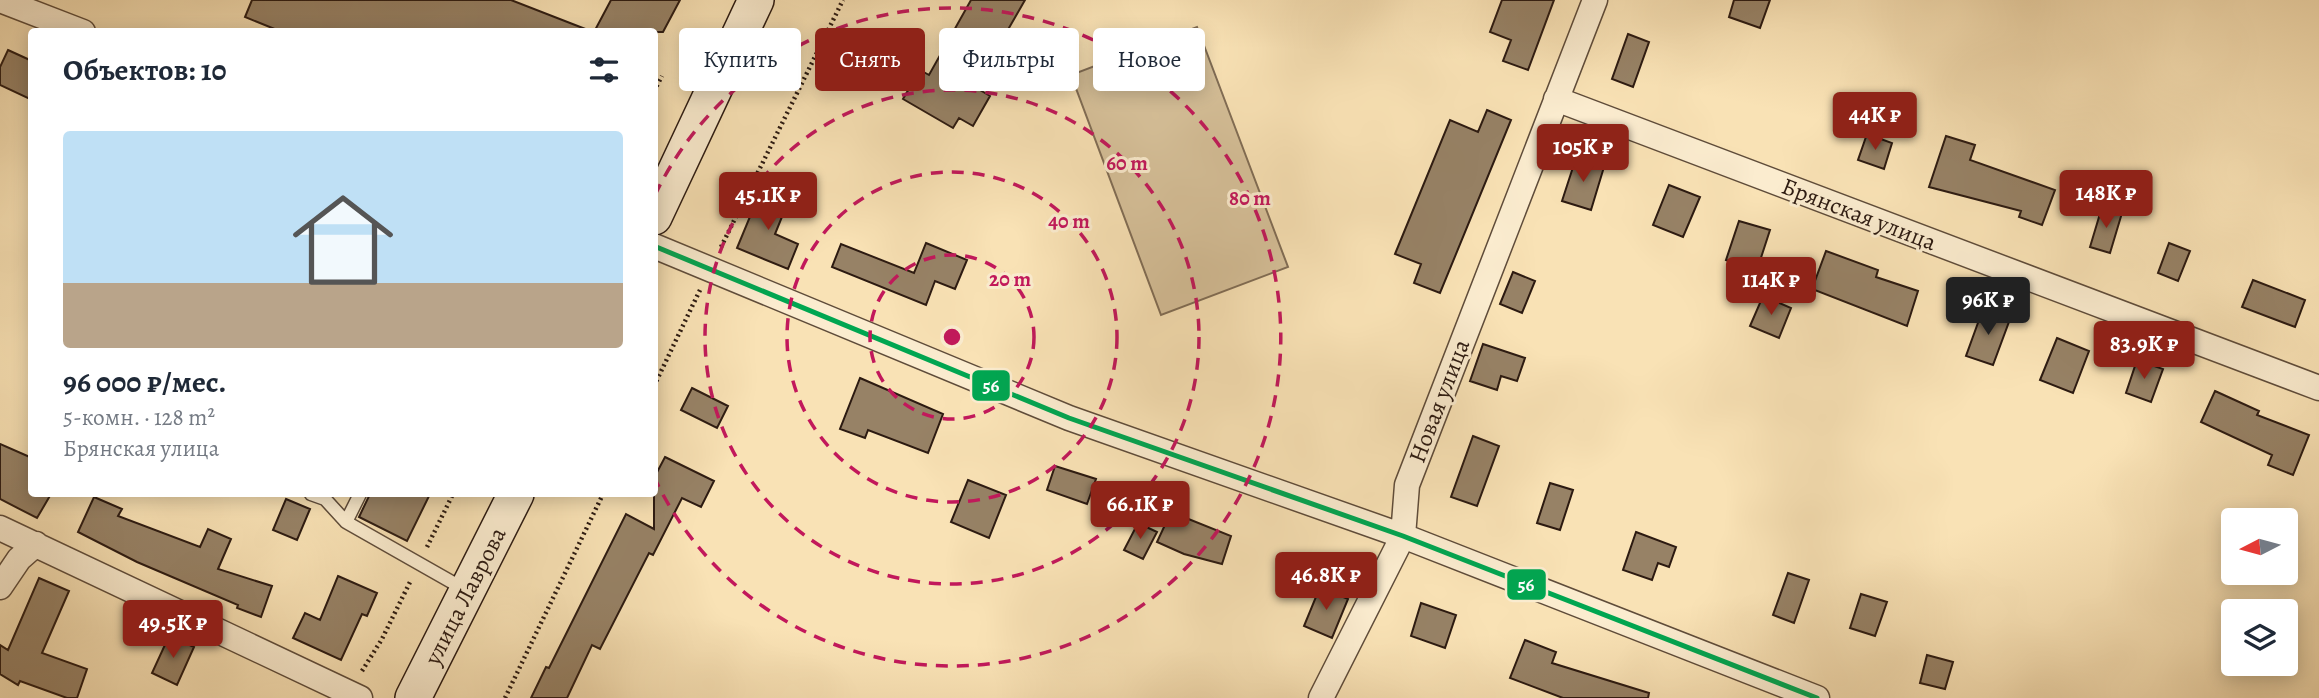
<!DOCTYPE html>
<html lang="ru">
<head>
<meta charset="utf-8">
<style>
  :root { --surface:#fff; --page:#f6f6f7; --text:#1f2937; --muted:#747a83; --accent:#8f2418 }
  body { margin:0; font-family:Alegreya,serif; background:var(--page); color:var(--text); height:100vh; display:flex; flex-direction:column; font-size:26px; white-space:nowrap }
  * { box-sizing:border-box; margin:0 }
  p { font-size:23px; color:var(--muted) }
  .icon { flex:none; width:38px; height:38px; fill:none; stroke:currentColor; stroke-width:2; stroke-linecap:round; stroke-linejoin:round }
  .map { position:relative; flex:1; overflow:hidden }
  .details { position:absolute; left:28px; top:28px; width:630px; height:469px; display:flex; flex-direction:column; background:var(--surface); border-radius:7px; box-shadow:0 4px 18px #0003 }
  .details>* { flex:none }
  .top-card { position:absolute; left:679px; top:28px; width:665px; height:63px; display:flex; gap:14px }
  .needle { width:46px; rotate:264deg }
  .controls { position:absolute; left:2221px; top:508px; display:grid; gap:14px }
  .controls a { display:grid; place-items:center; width:77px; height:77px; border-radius:7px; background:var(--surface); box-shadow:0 4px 18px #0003; font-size:35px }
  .price { position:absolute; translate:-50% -60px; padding:0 16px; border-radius:7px; background:var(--accent); color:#fff; font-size:23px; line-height:46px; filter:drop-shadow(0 2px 4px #0008) }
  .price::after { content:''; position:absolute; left:50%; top:42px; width:21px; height:16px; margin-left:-10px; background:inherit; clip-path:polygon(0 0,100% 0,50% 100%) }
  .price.active { background:#222; color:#fff }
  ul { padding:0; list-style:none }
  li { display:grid; align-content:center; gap:14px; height:371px; padding:0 35px }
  li span { display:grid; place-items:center; height:217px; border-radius:7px; color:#555 }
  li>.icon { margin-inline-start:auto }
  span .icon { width:126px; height:126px; fill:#fffc; stroke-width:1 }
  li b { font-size:30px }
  h2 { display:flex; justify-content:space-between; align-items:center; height:84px; padding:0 35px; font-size:30px }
  .tag { padding:0 24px; border-radius:7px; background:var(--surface); box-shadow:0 4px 18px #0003; font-size:24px; line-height:63px }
  .tag.active { background:var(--accent); color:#fff }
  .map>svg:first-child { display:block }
  .green { fill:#d6c099; stroke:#816d55; stroke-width:2 }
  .building { fill:#978266; stroke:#2c1a11; stroke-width:2 }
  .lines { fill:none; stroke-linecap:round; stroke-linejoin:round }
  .lane-casing { stroke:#5f4c3a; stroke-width:15 }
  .street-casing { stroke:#5f4c3a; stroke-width:27 }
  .secondary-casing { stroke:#2c1a11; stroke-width:38 }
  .path { stroke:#2c1a11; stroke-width:4.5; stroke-dasharray:2 3.5; stroke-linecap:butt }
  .lane { stroke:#fbeccf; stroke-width:12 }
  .street { stroke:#fbeccf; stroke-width:24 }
  .secondary { stroke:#fbeccf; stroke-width:35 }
  .bus-1-casing { stroke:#fbeccf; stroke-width:10 }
  .bus-1 { stroke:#00a651; stroke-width:5 }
  .ring { fill:none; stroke:#c2185b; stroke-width:3.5; stroke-dasharray:12 9 }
  .labels { text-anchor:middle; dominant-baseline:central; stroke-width:6; stroke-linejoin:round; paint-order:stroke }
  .street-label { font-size:24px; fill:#2c1a11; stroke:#fbeccf }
  .centre { fill:#c2185b; stroke:#fbeccf; stroke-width:3.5 }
  .ring-label { font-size:21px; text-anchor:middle; font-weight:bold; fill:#c2185b; stroke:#fbeccf; stroke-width:6; stroke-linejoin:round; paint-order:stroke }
  .line-badge { stroke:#fbeccf; stroke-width:2.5 }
  .badge-label { font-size:19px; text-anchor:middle; font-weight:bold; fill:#fff }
</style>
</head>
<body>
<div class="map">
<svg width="2319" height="698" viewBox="0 0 2319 698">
  <rect width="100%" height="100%" fill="#f9e2b5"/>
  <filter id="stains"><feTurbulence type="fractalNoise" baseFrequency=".00286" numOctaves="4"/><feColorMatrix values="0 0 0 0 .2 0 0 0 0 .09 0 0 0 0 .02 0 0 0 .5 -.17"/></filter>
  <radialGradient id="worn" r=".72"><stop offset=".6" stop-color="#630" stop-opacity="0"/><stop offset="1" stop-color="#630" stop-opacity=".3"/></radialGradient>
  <path class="green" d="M1197 27 1288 267 1161 315 1071 75Z"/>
  <path class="building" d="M252 0H511L588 30 282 32 245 17Z
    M611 0H680L663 32H594Z
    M971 0H1025L975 87 990 96 973 126 959 118 953 128 903 99 920 70 929 75Z
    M1502 0H1554L1528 70 1503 61 1511 40 1490 32Z
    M1734 0H1770L1760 28 1729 17Z
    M1628 34 1649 42 1633 87 1612 79Z
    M8 50 32 61V100L0 85V67Z
    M1487 110 1511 120 1440 293 1414 283 1421 264 1395 254 1450 120 1478 132Z
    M1867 134 1892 143 1884 169 1858 160Z
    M1946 136 1975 145 1970 160 2055 190 2042 225 2019 217 2021 211 1929 187Z
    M1576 158 1604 167 1591 210 1562 201Z
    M1669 185 1700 197 1683 237 1653 225Z
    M761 190 788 202 775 234 798 244 788 269 737 248Z
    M2102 207 2122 213 2110 253 2090 247Z
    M1739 221 1770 230 1757 270 1726 260Z
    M926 243 967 260 955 289 935 281 926 305 832 267 841 244 914 273Z
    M2169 243 2190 251 2178 281 2158 273Z
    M1826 251 1878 270 1876 277 1918 291 1907 326 1812 289Z
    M1513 272 1535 281 1522 313 1500 304Z
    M2253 280 2305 300 2295 327 2242 307Z
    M1763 296 1791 308 1779 338 1750 326Z
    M1983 309 2010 319 1993 365 1966 356Z
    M2057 338 2089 351 2073 393 2040 380Z
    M1483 344 1525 358 1517 381 1501 376 1497 390 1470 381Z
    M2137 360 2163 369 2151 402 2126 393Z
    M860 378 943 414 928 453 868 430 865 438 840 429Z
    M692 388 728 406 717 428 681 410Z
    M2215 391 2259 411 2257 415 2309 435 2293 475 2268 465 2272 455 2201 422Z
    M1473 436 1499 446 1477 506 1451 497Z
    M0 444 32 458V494H51L37 518 0 499Z
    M665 457 714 481 701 507 682 498 653 555 649 553 600 649 592 645 567 698H531L546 667 549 668 626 514 654 529V478Z
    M1055 466 1096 479 1087 504 1047 490Z
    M968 480 1006 495 989 538 951 522Z
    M1550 483 1573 490 1560 530 1537 523Z
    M370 494H430L407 541 359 517Z
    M94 497 122 509 118 516 200 547 208 529 231 539 218 569 272 586 261 617 237 608 238 605 137 562 78 532Z
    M286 499 310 509 297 540 273 530Z
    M1171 512 1231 536 1222 564 1184 554 1157 542Z
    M1138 523 1157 532 1143 559 1124 550Z
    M1636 532 1676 547 1669 567 1658 563 1652 580 1623 570Z
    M1788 573 1809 580 1794 623 1773 615Z
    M338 576 377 593 367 616 362 614 341 660 293 638 305 613 320 620Z
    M39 578 69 591 42 653 87 669 77 698H67L20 681 18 685 0 674V645L8 650Z
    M1320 587 1348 599 1332 638 1304 626Z
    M1861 594 1887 602 1875 636 1850 628Z
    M1421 603 1456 615 1445 648 1411 636Z
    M169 636 194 647 177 685 152 673Z
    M1525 640 1556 652 1552 663 1649 693 1648 698H1563L1510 678Z
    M1927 655 1953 662 1945 689 1920 683Z"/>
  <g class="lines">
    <g class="lane-casing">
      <path id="lane" d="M311 494 325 499 346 522
        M360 494 346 522 464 589"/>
    </g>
    <g class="street-casing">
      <path id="street" d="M0 0 83 32
        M1556 99 2319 388
        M654 246 1069 418 1403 536 1817 698
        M0 528 360 698
        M0 587 19 559 36 544
        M1321 698 1403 536 1407 485 1595 0"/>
    </g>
    <g class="secondary-casing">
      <path id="secondary" d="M654 217 756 0
        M413 698 516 494"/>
    </g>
    <path class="path" d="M654 91 662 76
      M721 247 843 0
      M654 386 700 290
      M427 547 453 494
      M362 671 382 639 411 580
      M505 698 603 494"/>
    <use href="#lane" class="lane"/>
    <use href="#street" class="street"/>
    <use href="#secondary" class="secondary"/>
    <g class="bus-1-casing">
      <path id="bus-1" d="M654 246 1069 418 1403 536 1817 698"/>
    </g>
    <use href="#bus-1" class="bus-1"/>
  </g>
  <g class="ring">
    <circle cx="952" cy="337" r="82"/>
    <circle cx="952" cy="337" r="165"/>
    <circle cx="952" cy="337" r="247"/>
    <path d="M655 195A329 329 0 1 1 655 479"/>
  </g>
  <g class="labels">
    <g class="street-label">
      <text transform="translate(1859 214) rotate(21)">Брянская улица</text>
      <text transform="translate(1439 401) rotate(-69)">Новая улица</text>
      <text transform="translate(465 596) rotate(-63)">улица Лаврова</text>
    </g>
  </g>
  <circle cx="952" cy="337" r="10" class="centre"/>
  <g class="ring-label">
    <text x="1127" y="170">60 m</text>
    <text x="1250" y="205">80 m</text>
    <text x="1069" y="228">40 m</text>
    <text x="1010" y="286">20 m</text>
  </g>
  <g class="line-badge">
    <rect x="971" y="369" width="40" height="33" rx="7" fill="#00a651"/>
    <rect x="1506" y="568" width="41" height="33" rx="7" fill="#00a651"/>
  </g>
  <g class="badge-label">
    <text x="991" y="392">56</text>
    <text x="1526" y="591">56</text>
  </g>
  <rect width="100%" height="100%" filter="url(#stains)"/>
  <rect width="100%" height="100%" fill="url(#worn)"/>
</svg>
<div class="controls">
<a><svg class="needle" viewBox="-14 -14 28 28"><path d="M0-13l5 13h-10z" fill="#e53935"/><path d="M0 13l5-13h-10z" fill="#747a83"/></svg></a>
<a><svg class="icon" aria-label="layers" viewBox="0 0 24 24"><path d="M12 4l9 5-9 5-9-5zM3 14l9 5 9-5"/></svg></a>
</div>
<b class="price" style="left:1875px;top:152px">44K ₽</b>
<b class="price" style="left:1583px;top:184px">105K ₽</b>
<b class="price" style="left:2106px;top:230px">148K ₽</b>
<b class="price" style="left:768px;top:232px">45.1K ₽</b>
<b class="price" style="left:1771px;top:317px">114K ₽</b>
<b class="price active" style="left:1988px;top:337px">96K ₽</b>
<b class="price" style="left:2144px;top:381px">83.9K ₽</b>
<b class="price" style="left:1140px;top:541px">66.1K ₽</b>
<b class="price" style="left:1326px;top:612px">46.8K ₽</b>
<b class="price" style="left:173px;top:660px">49.5K ₽</b>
<div class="top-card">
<a class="tag">Купить</a>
<a class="tag active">Снять</a>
<a class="tag">Фильтры</a>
<a class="tag">Новое</a>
</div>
<section class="details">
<h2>Объектов: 10<svg class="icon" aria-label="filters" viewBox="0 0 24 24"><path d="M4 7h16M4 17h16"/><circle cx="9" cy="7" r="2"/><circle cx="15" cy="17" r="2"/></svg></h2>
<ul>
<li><span style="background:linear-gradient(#bfe0f5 70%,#b9a48a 0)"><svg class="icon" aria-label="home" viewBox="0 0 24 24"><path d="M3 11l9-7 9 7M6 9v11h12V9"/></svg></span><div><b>96 000 ₽/мес.</b><p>5-комн. · 128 m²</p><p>Брянская улица</p></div></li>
</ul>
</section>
</div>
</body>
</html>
